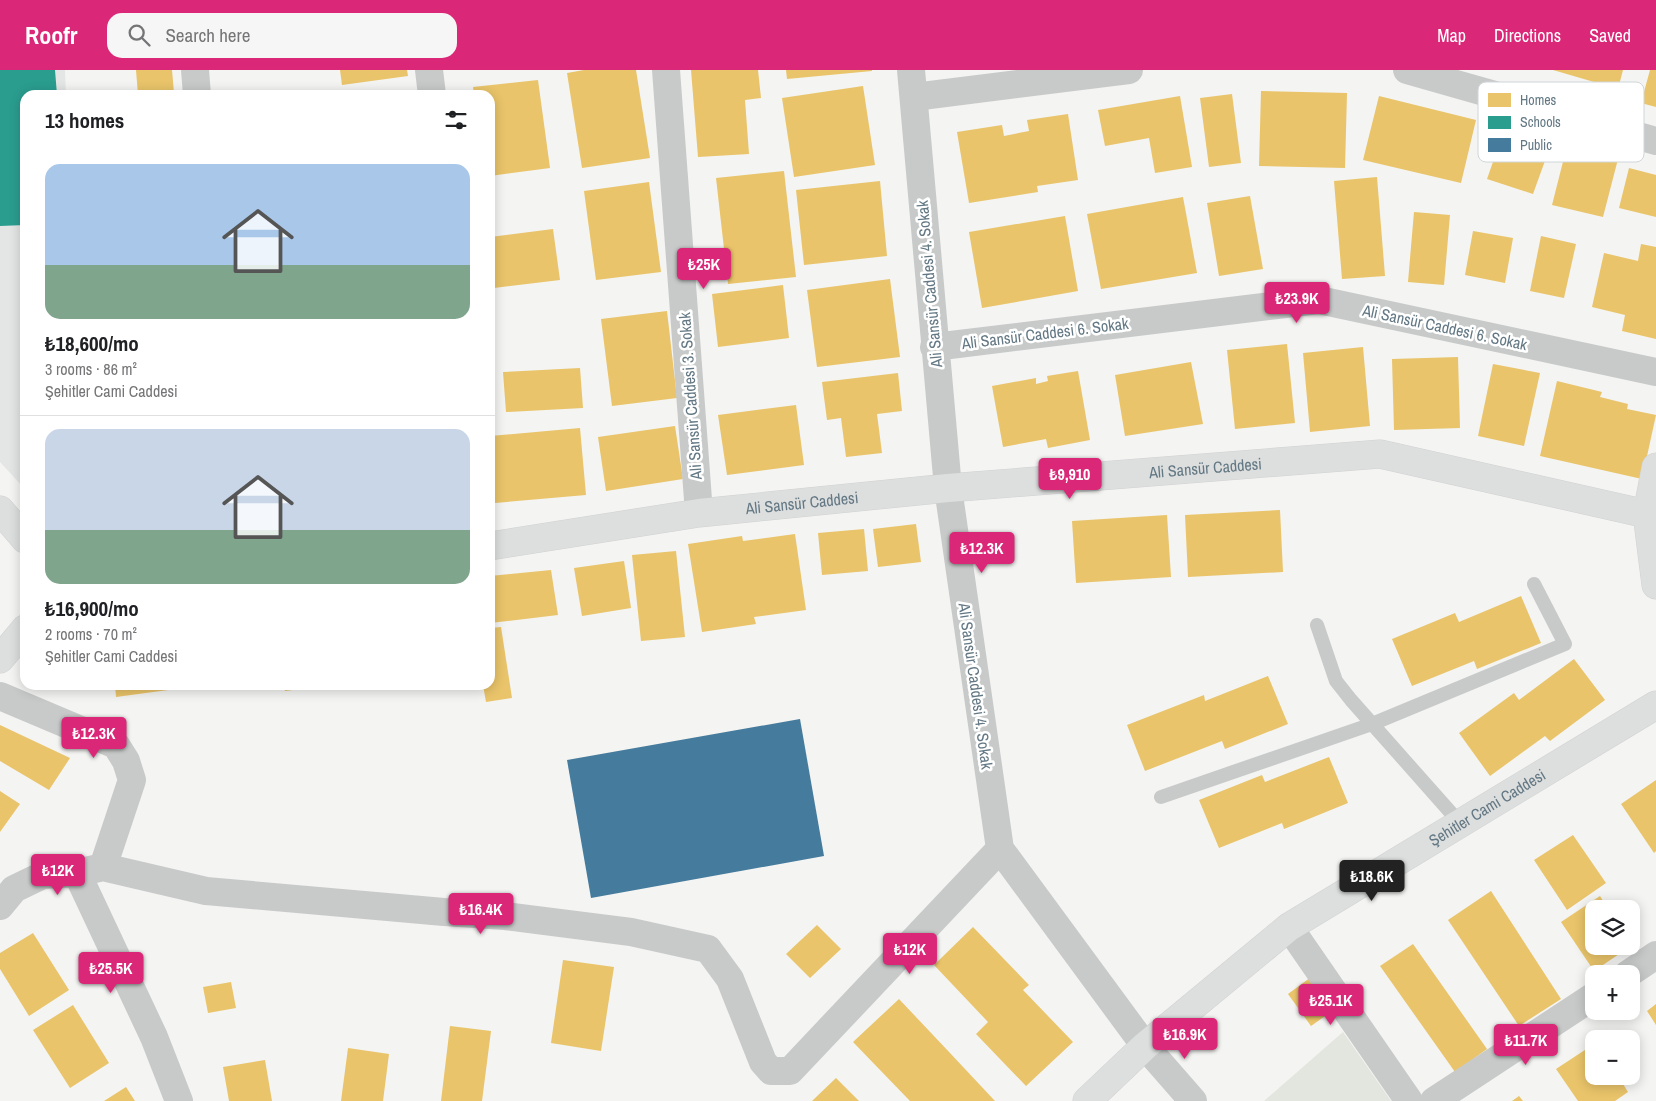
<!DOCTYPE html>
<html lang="en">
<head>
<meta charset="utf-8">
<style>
  :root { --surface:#fff; --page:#f6f6f6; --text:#202124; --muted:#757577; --line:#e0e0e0; --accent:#db2777 }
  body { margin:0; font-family:"Archivo Narrow",sans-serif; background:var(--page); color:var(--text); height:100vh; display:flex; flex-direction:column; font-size:19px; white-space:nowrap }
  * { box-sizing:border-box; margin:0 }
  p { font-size:16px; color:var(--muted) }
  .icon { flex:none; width:28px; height:28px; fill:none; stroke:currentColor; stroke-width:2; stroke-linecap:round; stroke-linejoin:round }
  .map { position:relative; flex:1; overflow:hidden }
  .sheet { position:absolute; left:20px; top:20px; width:475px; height:600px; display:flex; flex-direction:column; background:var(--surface); border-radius:15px; box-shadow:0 2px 12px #0003 }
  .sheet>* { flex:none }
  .buttons { position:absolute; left:1585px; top:830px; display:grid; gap:10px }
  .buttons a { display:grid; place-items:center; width:55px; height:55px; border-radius:10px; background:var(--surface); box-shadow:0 2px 12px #0003; font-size:25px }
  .price { position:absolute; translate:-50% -42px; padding:0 11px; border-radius:5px; background:var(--accent); color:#fff; font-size:16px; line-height:32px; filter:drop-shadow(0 1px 2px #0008) }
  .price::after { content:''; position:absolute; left:50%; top:30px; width:15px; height:11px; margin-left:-8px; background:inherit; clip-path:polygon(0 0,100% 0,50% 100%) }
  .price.on { background:#222; color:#fff }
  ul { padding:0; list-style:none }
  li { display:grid; align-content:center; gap:10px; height:265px; padding:0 25px }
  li+li { border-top:1px solid var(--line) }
  li span { display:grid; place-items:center; height:155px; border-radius:15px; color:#555 }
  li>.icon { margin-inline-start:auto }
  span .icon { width:90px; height:90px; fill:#fffc; stroke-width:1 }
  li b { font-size:21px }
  h2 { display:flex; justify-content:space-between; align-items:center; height:60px; padding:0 25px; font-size:21px }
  header { display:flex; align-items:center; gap:30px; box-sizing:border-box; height:70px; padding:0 25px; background:var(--accent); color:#fff }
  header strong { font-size:24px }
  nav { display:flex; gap:28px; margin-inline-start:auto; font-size:18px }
  .search { width:350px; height:45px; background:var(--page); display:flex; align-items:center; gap:12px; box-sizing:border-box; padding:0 18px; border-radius:15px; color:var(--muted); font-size:19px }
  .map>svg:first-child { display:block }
  .built { fill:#e4e5e5 }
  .green { fill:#e3e6df }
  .homes { fill:#e9c46a }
  .schools { fill:#2a9d8f }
  .public { fill:#457b9d }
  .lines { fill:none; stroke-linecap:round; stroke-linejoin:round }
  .secondary-casing { stroke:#d1d2d2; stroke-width:29 }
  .lane { stroke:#c8caca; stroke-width:14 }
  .street { stroke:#c8caca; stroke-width:28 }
  .secondary { stroke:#dddede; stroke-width:28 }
  .labels { text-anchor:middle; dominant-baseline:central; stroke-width:5; stroke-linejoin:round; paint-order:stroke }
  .street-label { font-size:16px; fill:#637884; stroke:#fff }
  .key { fill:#fff; stroke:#d0d6da; stroke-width:1 }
  .key-label { font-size:14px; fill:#637884 }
</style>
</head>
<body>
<header>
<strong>Roofr</strong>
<div class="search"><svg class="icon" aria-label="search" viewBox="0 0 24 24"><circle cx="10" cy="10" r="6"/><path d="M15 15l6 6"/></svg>Search here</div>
<nav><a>Map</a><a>Directions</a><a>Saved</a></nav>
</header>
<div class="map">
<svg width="1656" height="1031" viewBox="0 0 1656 1031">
  <rect width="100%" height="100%" fill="#f4f4f2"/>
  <path class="built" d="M0 0H65L66 25H25V419L0 392Z"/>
  <path class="green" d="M1343 962 1391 1031H1264Z"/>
  <path class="homes" d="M136 0H172L174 23 138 25Z
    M340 0H407L408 6 342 15Z
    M584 0H636L650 88 582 98 567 3Z
    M691 0H758L761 28 745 30 749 84 698 87Z
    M786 0H872V1L787 9Z
    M1553 0H1623L1618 19Z
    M1650 0H1656V37L1641 33Z
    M538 10 550 98 490 106V25H474L473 17Z
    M863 16 875 95 794 107 782 28Z
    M1261 21 1347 23 1345 98 1259 96Z
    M1232 24 1241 93 1209 97 1200 28Z
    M1180 26 1192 97 1155 103 1149 68 1105 76 1098 40Z
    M1379 26 1476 50 1461 113 1363 90Z
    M1068 44 1078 110 1037 116 1038 122 969 133 957 62 1002 55 1004 66 1029 61 1027 50Z
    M1500 72 1546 88 1533 124 1487 109Z
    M1567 76 1618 89 1603 147 1552 135Z
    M1629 98 1656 105V147L1619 138Z
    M784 101 796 207 728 214 716 108Z
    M1377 107 1385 206 1342 209 1334 111Z
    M880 111 887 186 804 195 796 120Z
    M649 112 661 202 596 210 584 121Z
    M1250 126 1263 199 1219 206 1207 133Z
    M1183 127 1197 203 1101 219 1087 144Z
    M1414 142 1450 145 1444 215 1408 212Z
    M1065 146 1078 221 982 238 969 162Z
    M553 159 560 210 494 218 490 186V167Z
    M1473 161 1513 168 1505 213 1465 205Z
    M1541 166 1576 174 1564 228 1530 221Z
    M1641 174 1656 177V269L1622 261 1625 245 1592 237 1604 183 1638 191Z
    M890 209 900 287 817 297 807 220Z
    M783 215 789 268 718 277 712 224Z
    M667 241 677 328 612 336 601 249Z
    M1287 274 1295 353 1235 359 1227 280Z
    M1363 277 1370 356 1310 362 1303 283Z
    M1458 287 1460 358 1394 360 1392 289Z
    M1191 292 1203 354 1125 366 1115 305Z
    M1493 294 1540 303 1524 376 1478 366Z
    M580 298 583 338 506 342 503 302Z
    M1078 301 1090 370 1048 378 1046 369 1003 377 992 316 1036 308V314L1048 311 1047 306Z
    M898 303 902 341 877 344 882 383 846 387 841 348 827 350 822 312Z
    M1557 311 1602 322 1600 327 1628 334 1627 339 1656 345 1642 409 1540 386Z
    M796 335 804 395 727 405 718 345Z
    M675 356 683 409 606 421 598 367Z
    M580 358 586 425 495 433 490 366Z
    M1280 440 1283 502 1188 507 1185 445Z
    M1167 445 1171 507 1076 513 1072 451Z
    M916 454 921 492 878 497 873 459Z
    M864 459 868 501 822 505 818 463Z
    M795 464 806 540 754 547 756 554 702 562 688 474 742 466 743 471Z
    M676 481 685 567 641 571 632 485Z
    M624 491 631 538 582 546 574 498Z
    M551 500 558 545 490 553V506Z
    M1521 526 1541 573 1477 599 1474 591 1412 616 1392 569 1455 543 1459 552Z
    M501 557 512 628 486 632 483 615H490V558Z
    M1574 589 1605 630 1550 671 1545 666 1490 706 1459 663 1514 623 1519 630Z
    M1268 606 1288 654 1225 679 1222 671 1145 701 1127 655 1204 625 1205 631Z
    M115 615H198V616L116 627Z
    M284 615H323V616L285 621Z
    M0 655 70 688 49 720 0 691Z
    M1329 687 1348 733 1284 759 1282 753 1219 778 1199 730 1262 705 1265 712Z
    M1656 710V781L1654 783 1621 734Z
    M0 721 20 734 0 762Z
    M1573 765 1606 813 1567 840 1534 790Z
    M1491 821 1561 929 1519 956 1448 850Z
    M1600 826 1608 839H1594V876H1631L1594 901 1561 852Z
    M817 855 841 879 810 908 786 884Z
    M973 857 1029 915 1023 920 1073 972 1026 1016 976 964 988 952 934 895Z
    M33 863 69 920 29 946 0 899V883Z
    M1413 874 1487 979 1455 1002 1380 896Z
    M563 890 614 897 601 981 551 973Z
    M1311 907 1335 939 1311 956 1288 924Z
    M231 912 236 938 208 943 203 917Z
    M899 929 950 983 995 1031H910L853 972Z
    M1656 934V955L1647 941Z
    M73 935 109 993 70 1018 33 960Z
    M450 956 491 961 482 1031H441Z
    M1594 974V1006H1618L1628 1022 1615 1031H1578L1556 999Z
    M348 978 389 984 383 1031H341Z
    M265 990 272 1031H229L223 997Z
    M836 1008 859 1031H812Z
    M126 1017 135 1031H104Z
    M1519 1026 1523 1031H1512Z"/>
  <path class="schools" d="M0 0H55L57 25H25V155L0 156Z
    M21 282H25V321H24Z"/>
  <path class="public" d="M800 649 824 786 591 828 567 690Z"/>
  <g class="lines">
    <g class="secondary-casing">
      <g id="secondary">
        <path d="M1656 397 1647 444 1656 515"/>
        <path d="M0 440 25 469"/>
        <path id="s1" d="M490 476 699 443 948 418 1380 384 1656 446"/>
        <path d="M0 589 25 559"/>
        <path id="s2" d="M1087 1031 1145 976 1289 857 1656 635"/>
      </g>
    </g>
    <path class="lane" d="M1317 555 1336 611 1351 630 1460 753
      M1161 727 1372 654 1565 574 1534 514"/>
    <path class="street" d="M195 0 197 25
      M429 0 432 25
      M666 0 699 443
      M911 0 948 418 1000 779 1145 976 1193 1031
      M1407 0 1656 71
      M914 27 1129 0
      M934 277 1319 230 1656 302
      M0 626 116 675 126 691 132 710 103 797
      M77 803 154 967 179 1031
      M0 836 14 819 43 805 77 803 103 797 206 821 444 842 505 846 631 862 708 879 730 909 763 992 771 1001H790L1000 779
      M1289 857 1409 1031
      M1628 904 1656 885
      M1434 1031 1594 926"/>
    <use href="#secondary" class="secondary"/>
  </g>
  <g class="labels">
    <g class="street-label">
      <text transform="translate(929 214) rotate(-95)">Ali Sansür Caddesi 4. Sokak</text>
      <text transform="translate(1445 257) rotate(12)">Ali Sansür Caddesi 6. Sokak</text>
      <text transform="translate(1045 263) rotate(-7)">Ali Sansür Caddesi 6. Sokak</text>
      <text transform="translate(690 326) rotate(-94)">Ali Sansür Caddesi 3. Sokak</text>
      <text stroke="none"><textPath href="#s1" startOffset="720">Ali Sansür Caddesi</textPath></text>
      <text stroke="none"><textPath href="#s1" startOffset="315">Ali Sansür Caddesi</textPath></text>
      <text transform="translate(976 616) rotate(82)">Ali Sansür Caddesi 4. Sokak</text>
      <text stroke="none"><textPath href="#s2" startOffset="498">Şehitler Cami Caddesi</textPath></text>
    </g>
  </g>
  <rect x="1478" y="12" width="166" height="80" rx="8" class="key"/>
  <rect x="1488" y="23" width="23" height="14" fill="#e9c46a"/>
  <rect x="1488" y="46" width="23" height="13" fill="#2a9d8f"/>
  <rect x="1488" y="68" width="23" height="14" fill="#457b9d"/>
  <g class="key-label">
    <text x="1520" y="35">Homes</text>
    <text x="1520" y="57">Schools</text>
    <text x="1520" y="80">Public</text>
  </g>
</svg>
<div class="buttons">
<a><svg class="icon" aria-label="layers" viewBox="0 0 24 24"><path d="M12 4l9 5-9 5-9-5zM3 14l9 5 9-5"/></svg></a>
<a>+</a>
<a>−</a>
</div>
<b class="price" style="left:704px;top:220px">₺25K</b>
<b class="price" style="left:1297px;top:254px">₺23.9K</b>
<b class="price" style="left:1070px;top:430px">₺9,910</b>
<b class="price" style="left:982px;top:504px">₺12.3K</b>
<b class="price" style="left:94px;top:689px">₺12.3K</b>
<b class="price" style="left:58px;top:826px">₺12K</b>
<b class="price on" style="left:1372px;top:832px">₺18.6K</b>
<b class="price" style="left:481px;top:865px">₺16.4K</b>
<b class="price" style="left:910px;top:905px">₺12K</b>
<b class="price" style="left:111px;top:924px">₺25.5K</b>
<b class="price" style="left:1331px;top:956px">₺25.1K</b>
<b class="price" style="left:1185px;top:990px">₺16.9K</b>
<b class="price" style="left:1526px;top:996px">₺11.7K</b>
<section class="sheet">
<h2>13 homes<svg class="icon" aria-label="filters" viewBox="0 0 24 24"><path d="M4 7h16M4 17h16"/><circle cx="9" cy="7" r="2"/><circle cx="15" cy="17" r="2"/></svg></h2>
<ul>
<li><span style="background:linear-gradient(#a9c7e8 65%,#7fa58c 0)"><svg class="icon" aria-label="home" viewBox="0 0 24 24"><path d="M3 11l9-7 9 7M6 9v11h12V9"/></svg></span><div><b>₺18,600/mo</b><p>3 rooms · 86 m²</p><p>Şehitler Cami Caddesi</p></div></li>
<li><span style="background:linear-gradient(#c9d6e8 65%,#7fa58c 0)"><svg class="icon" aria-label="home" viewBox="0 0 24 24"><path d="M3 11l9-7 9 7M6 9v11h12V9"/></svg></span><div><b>₺16,900/mo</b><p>2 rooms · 70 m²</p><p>Şehitler Cami Caddesi</p></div></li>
</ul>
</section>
</div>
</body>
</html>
